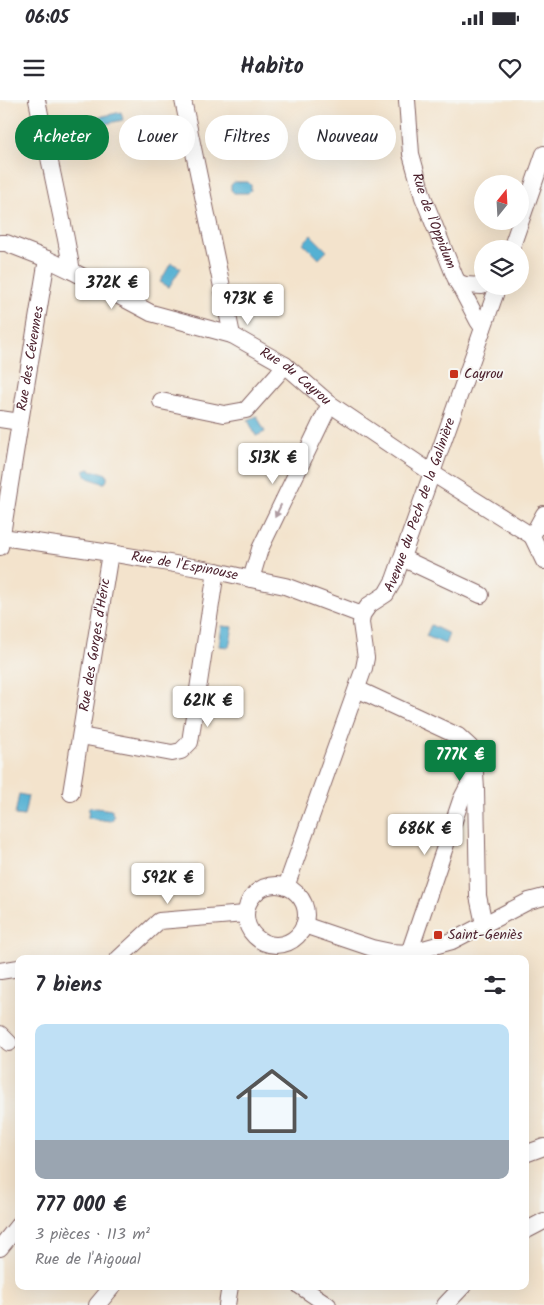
<!DOCTYPE html>
<html lang="fr">
<head>
<meta charset="utf-8">
<style>
  :root { --surface:#fff; --page:#f2f2f3; --text:#2b2b33; --muted:#7c7c81; --accent:#0b8043 }
  body { margin:0; font-family:Kalam,sans-serif; background:var(--page); color:var(--text); height:100vh; display:flex; flex-direction:column; font-size:19px; white-space:nowrap }
  * { box-sizing:border-box; margin:0 }
  p { font-size:16px; color:var(--muted) }
  .icon { flex:none; width:28px; height:28px; fill:none; stroke:currentColor; stroke-width:2; stroke-linecap:round; stroke-linejoin:round }
  .map { position:relative; flex:1; overflow:hidden }
  .details { position:absolute; left:15px; top:855px; width:514px; height:335px; display:flex; flex-direction:column; background:var(--surface); border-radius:10px; box-shadow:0 5px 20px #0002 }
  .details>* { flex:none }
  .top-card { position:absolute; left:15px; top:15px; width:515px; height:45px; display:flex; gap:10px }
  .needle { width:32px; rotate:18deg }
  .buttons { position:absolute; left:474px; top:75px; display:grid; gap:10px }
  .buttons a { display:grid; place-items:center; width:55px; height:55px; border-radius:50%; background:var(--surface); box-shadow:0 5px 20px #0002; font-size:25px }
  .price { position:absolute; translate:-50% -42px; padding:0 11px; border-radius:5px; background:#fff; color:#222; font-size:16px; line-height:32px; filter:drop-shadow(0 1px 2px #0008) }
  .price::after { content:''; position:absolute; left:50%; top:30px; width:15px; height:11px; margin-left:-8px; background:inherit; clip-path:polygon(0 0,100% 0,50% 100%) }
  .price.on { background:var(--accent); color:#fff }
  ul { padding:0; list-style:none }
  li { display:grid; align-content:center; gap:10px; height:265px; padding:0 20px }
  li span { display:grid; place-items:center; height:155px; border-radius:10px; color:#555 }
  li>.icon { margin-inline-start:auto }
  span .icon { width:90px; height:90px; fill:#fffc; stroke-width:1 }
  li b { font-size:21px }
  h2 { display:flex; justify-content:space-between; align-items:center; height:60px; padding:0 20px; font-size:21px }
  .chip { padding:0 18px; border-radius:22px; background:var(--surface); box-shadow:0 5px 20px #0002; font-size:18px; line-height:45px }
  .chip.on { background:var(--accent); color:#fff }
  .status { display:flex; justify-content:space-between; align-items:center; height:35px; padding:0 25px; background:var(--surface); direction:ltr }
  .status svg { height:14px; fill:currentColor }
  header { display:flex; justify-content:space-between; align-items:center; height:65px; padding:0 20px; background:var(--surface); font-size:22px; font-weight:800 }
  .map>svg:first-child { display:block }
  .water { fill:#55b1d3; stroke:#50687f }
  .lines { fill:none; stroke-linecap:round; stroke-linejoin:round }
  .minor-casing { stroke:#856463; stroke-width:18 }
  .minor { stroke:#fff; stroke-width:16 }
  .oneway { fill:#ae9aa0 }
  .poi-dot { fill:#c8321e; stroke:#f6f6f2; stroke-width:2 }
  .labels { text-anchor:middle; dominant-baseline:central; stroke-width:4; stroke-linejoin:round; paint-order:stroke }
  .street-label { font-size:14px; fill:#4a1f2b; stroke:#f6f6f2 }
  .poi-label { font-size:14px; fill:#4a1f2b; stroke:#f6f6f2; text-anchor:start }
</style>
</head>
<body>
<div class="status"><b>06:05</b><svg viewBox="0 0 49 12"><path d="M0 12V9h3v3zM5 12V6h3v6zM10 12V3h3v9zM15 12V0h3v12zM26 1h20v11H26zM47 4h2v5h-2z"/></svg></div>
<header><svg class="icon" aria-label="menu" viewBox="0 0 24 24"><path d="M4 6h16M4 12h16M4 18h16"/></svg>Habito<svg class="icon" aria-label="heart" viewBox="0 0 24 24"><path d="M12 20l-8-8c-3-5 5-10 8-4 3-6 11-1 8 4z"/></svg></header>
<div class="map">
<svg width="544" height="1205" viewBox="0 0 544 1205">
  <rect width="100%" height="100%" fill="#f6f6f2"/>
  <filter id="ink" filterUnits="userSpaceOnUse"><feTurbulence type="fractalNoise" baseFrequency=".02" numOctaves="2"/><feDisplacementMap in="SourceGraphic" scale="10" xChannelSelector="R" yChannelSelector="G"/><feConvolveMatrix kernelMatrix="1 2 1 2 8 2 1 2 1" color-interpolation-filters="sRGB"/></filter>
  <filter id="wash" filterUnits="userSpaceOnUse"><feTurbulence type="fractalNoise" baseFrequency=".0096" numOctaves="4" result="noise"/><feDisplacementMap in="SourceGraphic" scale="20" xChannelSelector="R" yChannelSelector="G"/><feGaussianBlur stdDeviation="1.12" result="paint"/><feColorMatrix in="noise" values="0 0 0 0 0 0 0 0 0 0 0 0 0 0 0 0 0 1.4 0 .05"/><feComposite in="paint" operator="in"/></filter>
  <g filter="url(#wash)">
    <rect width="100%" height="100%" fill="#f3e3cc"/>
    <path class="water" d="M121 12 123 20 96 26 95 18Z
      M234 82H248L251 85V90L248 93H234L231 90V85Z
      M311 135 327 151 319 159 303 143Z
      M171 163 181 168 169 187 160 182Z
      M257 316 265 332 256 336 248 320Z
      M89 369C95 373 102 370 107 375V380L105 383C100 383 98 381 94 380 88 378 86 378 84 371Z
      M431 525 449 534 445 544 426 536Z
      M222 526 233 527 229 547 219 546Z
      M19 694 28 696 24 716 15 715Z
      M89 707 112 710V713L114 715 113 719 110 721 88 718Z"/>
  </g>
  <g filter="url(#ink)">
    <g class="lines">
      <g class="minor-casing">
        <g id="minor">
          <path d="M37 0 66 139 72 171"/>
          <path id="s1" d="M183 0 232 235 285 265 330 304 432 373 532 436"/>
          <path id="s2" d="M407 0 411 54 423 97 455 177 478 221 483 228"/>
          <path d="M0 143H6L47 159 72 171 151 213 232 235"/>
          <path d="M511 149 544 54"/>
          <path d="M457 182 465 185 482 186"/>
          <path d="M161 301 224 314 246 310 277 275 285 265"/>
          <path d="M0 319 20 322"/>
          <path d="M532 436 544 461"/>
          <path d="M532 436 544 414"/>
          <path id="s3" d="M2 437 110 453 216 471 251 479 285 486 362 515"/>
          <path id="s4" d="M0 447 20 322 47 159"/>
          <path d="M402 458 481 495"/>
          <path d="M251 479 260 449 330 304"/>
          <path d="M357 589 458 636 470 647 475 673 476 690 478 796 484 824"/>
          <path d="M81 636 172 653 181 651 190 642 216 471"/>
          <path id="s5" d="M71 693 110 453"/>
          <circle cx="276" cy="815" r="30"/>
          <path id="s6" d="M286 787 364 568 366 558 361 523 362 515 369 505 386 494 394 480 498 186"/>
          <path d="M304 825 372 848 391 852 409 853 452 841 529 801 544 797"/>
          <path d="M409 853 461 700 475 673"/>
          <path d="M118 859 159 821 245 814"/>
          <path d="M0 871 19 868"/>
          <path d="M0 934 9 943"/>
          <path d="M525 1054 544 1047"/>
          <path d="M525 1131 544 1121"/>
          <path d="M0 1148 19 1124"/>
          <path d="M300 1186 328 1205"/>
          <path d="M97 1205 113 1186"/>
          <path d="M227 1205 230 1186"/>
          <path d="M445 1205 463 1186"/>
        </g>
      </g>
      <use href="#minor" class="minor"/>
    </g>
    <defs><path id="oneway-solid" d="M-6-.8H1V-3.2L6.5 0L1 3.2V.8H-6Z" transform="scale(1.25)"/></defs>
    <use class="oneway" href="#oneway-solid" transform="translate(278 411) rotate(116)"/>
  </g>
  <g class="poi-dot">
    <rect x="449" y="269" width="10" height="10" rx="2.5"/>
    <rect x="433" y="830" width="10" height="10" rx="2.5"/>
  </g>
  <g class="labels">
    <g class="street-label">
      <text stroke="none"><textPath href="#s2" startOffset="125">Rue de l'Oppidum</textPath></text>
      <text stroke="none"><textPath href="#s4" startOffset="191">Rue des Cévennes</textPath></text>
      <text stroke="none"><textPath href="#s1" startOffset="316">Rue du Cayrou</textPath></text>
      <text stroke="none"><textPath href="#s6" startOffset="414">Avenue du Pech de la Galinière</textPath></text>
      <text stroke="none"><textPath href="#s3" startOffset="185">Rue de l'Espinouse</textPath></text>
      <text stroke="none"><textPath href="#s5" startOffset="150">Rue des Gorges d'Héric</textPath></text>
    </g>
    <g class="poi-label">
      <text x="464" y="274">Cayrou</text>
      <text x="448" y="835">Saint-Geniès</text>
    </g>
  </g>
</svg>
<div class="buttons">
<a><svg class="needle" viewBox="-14 -14 28 28"><path d="M0-13l5 13h-10z" fill="#e53935"/><path d="M0 13l5-13h-10z" fill="#7c7c81"/></svg></a>
<a><svg class="icon" aria-label="layers" viewBox="0 0 24 24"><path d="M12 4l9 5-9 5-9-5zM3 14l9 5 9-5"/></svg></a>
</div>
<b class="price" style="left:112px;top:210px">372K €</b>
<b class="price" style="left:248px;top:226px">973K €</b>
<b class="price" style="left:273px;top:385px">513K €</b>
<b class="price" style="left:208px;top:628px">621K €</b>
<b class="price on" style="left:460px;top:682px">777K €</b>
<b class="price" style="left:425px;top:756px">686K €</b>
<b class="price" style="left:168px;top:805px">592K €</b>
<div class="top-card">
<a class="chip on">Acheter</a>
<a class="chip">Louer</a>
<a class="chip">Filtres</a>
<a class="chip">Nouveau</a>
</div>
<section class="details">
<h2>7 biens<svg class="icon" aria-label="filters" viewBox="0 0 24 24"><path d="M4 7h16M4 17h16"/><circle cx="9" cy="7" r="2"/><circle cx="15" cy="17" r="2"/></svg></h2>
<ul>
<li><span style="background:linear-gradient(#bfe0f5 75%,#9aa5b1 0)"><svg class="icon" aria-label="home" viewBox="0 0 24 24"><path d="M3 11l9-7 9 7M6 9v11h12V9"/></svg></span><div><b>777 000 €</b><p>3 pièces · 113 m²</p><p>Rue de l'Aigoual</p></div></li>
</ul>
</section>
</div>
</body>
</html>
